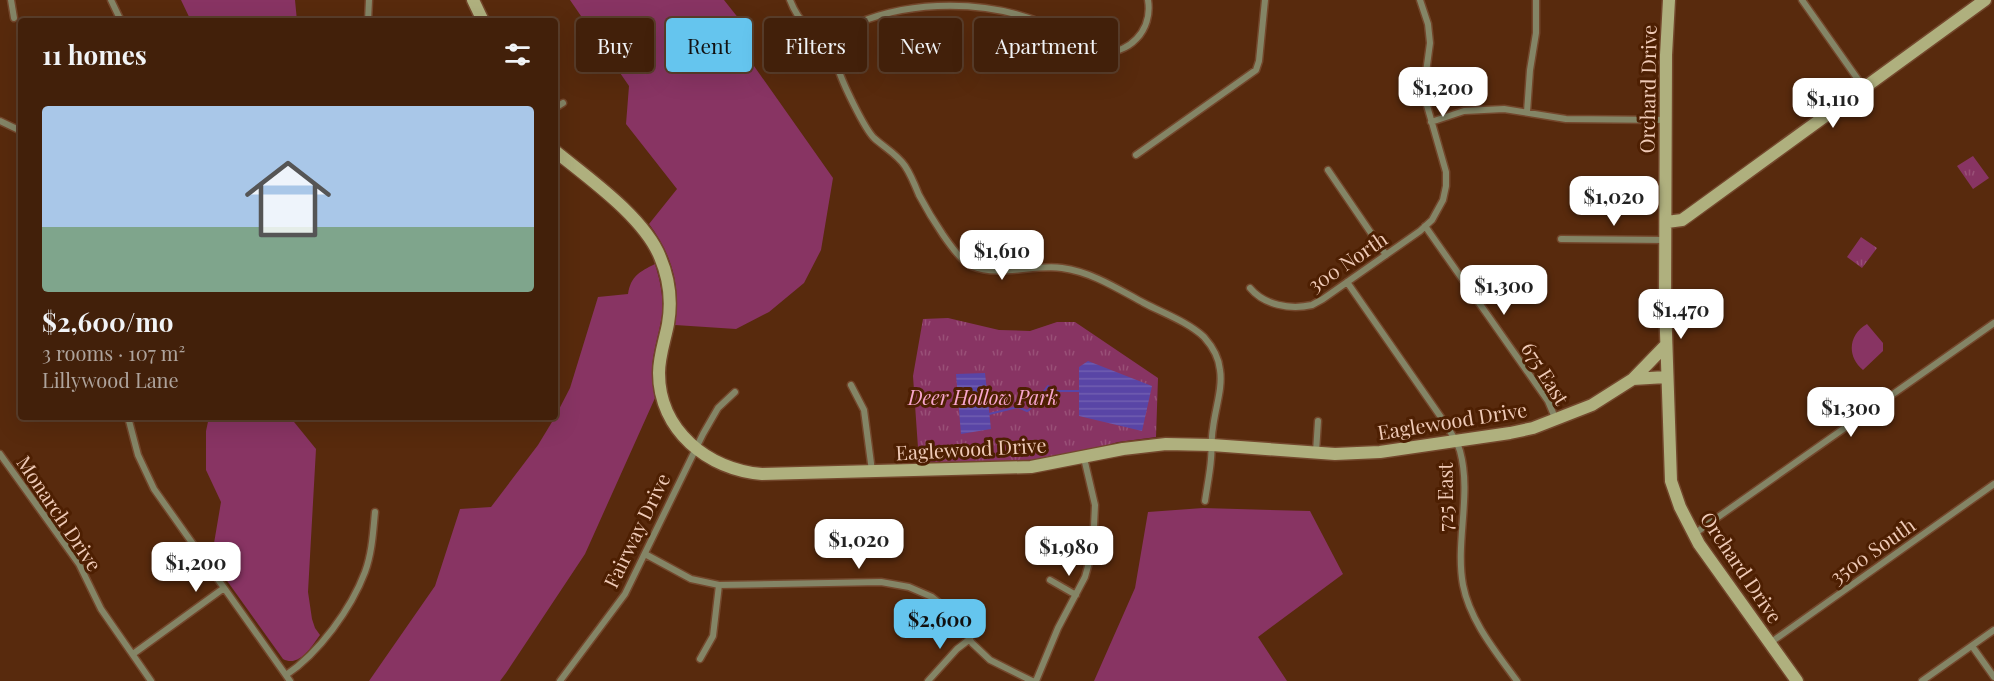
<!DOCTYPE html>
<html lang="en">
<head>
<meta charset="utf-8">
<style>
  :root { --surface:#42200a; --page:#4c2d18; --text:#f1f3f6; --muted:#aea39c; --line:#5a3e2b; --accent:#65c5ee }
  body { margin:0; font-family:"Playfair Display",serif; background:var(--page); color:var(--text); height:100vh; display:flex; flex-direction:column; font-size:22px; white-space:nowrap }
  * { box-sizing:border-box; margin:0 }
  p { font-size:20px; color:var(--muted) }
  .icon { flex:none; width:33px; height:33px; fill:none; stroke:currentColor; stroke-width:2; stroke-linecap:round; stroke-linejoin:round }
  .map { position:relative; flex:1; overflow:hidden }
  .sheet { position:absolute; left:18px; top:18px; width:540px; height:402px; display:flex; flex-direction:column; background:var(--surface); border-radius:6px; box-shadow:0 6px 24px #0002,0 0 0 2px var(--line) }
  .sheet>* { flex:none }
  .top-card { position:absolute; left:576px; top:18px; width:570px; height:54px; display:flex; gap:12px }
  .price { position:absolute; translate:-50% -51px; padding:0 14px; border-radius:12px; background:#fff; color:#222; font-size:20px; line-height:39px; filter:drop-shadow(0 2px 3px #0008) }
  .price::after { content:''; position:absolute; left:50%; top:36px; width:18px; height:14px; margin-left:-9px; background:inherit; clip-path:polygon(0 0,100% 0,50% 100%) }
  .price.active { background:var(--accent); color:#111 }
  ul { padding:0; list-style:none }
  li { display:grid; align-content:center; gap:12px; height:318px; padding:0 24px }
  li+li { border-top:2px solid var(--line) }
  li span { display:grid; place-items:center; height:186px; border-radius:6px; color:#555 }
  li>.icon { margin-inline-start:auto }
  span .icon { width:108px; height:108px; fill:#fffc; stroke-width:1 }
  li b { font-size:26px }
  h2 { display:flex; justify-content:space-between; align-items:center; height:72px; padding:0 24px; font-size:26px }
  .pill { padding:0 21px; border-radius:6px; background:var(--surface); box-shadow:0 6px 24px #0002,0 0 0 2px var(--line); font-size:21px; line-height:54px }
  .pill.active { background:var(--accent); color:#111 }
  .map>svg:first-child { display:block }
  .green { fill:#883463 }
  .park { fill:url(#park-tufts) }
  .water { fill:url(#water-rules) }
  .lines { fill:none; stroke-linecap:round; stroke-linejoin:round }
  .stream { stroke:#5945a6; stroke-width:2 }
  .street-casing { stroke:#73472c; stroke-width:9 }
  .secondary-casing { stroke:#73472c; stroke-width:15 }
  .street { stroke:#848566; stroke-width:6 }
  .secondary { stroke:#afb07e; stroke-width:12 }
  .labels { text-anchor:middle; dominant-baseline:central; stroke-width:6; stroke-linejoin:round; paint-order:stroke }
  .street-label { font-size:20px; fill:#efcab7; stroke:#4d1f02 }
  .park-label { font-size:20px; font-style:italic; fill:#f7a6ce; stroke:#4d1f02 }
</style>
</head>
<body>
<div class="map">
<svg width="1994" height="681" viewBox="0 0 1994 681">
  <defs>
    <pattern id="park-tufts" width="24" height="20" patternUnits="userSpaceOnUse" patternTransform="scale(1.5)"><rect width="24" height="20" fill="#883463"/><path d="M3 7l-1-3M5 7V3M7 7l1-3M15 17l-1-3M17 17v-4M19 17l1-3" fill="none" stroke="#995077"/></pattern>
    <pattern id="water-rules" width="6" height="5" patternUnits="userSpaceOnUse" patternTransform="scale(1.5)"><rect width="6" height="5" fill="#5945a6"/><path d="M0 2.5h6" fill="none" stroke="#715eb0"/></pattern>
  </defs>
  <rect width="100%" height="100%" fill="#582a0d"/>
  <path class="green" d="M181 0H295L297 21H191Z
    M570 0H724L747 29 754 66 833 178 821 250 804 283 769 312 736 329 675 325C681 287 672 254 649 224L677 189 626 124 629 86Z
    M655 264C660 280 664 297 662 315 657 348 647 361 655 398L585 554 506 673 500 681H369L435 586 460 509 491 507 538 445 555 417 570 388 598 297 628 294C631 276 639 272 655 264Z
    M1867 324 1883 343V351L1863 370C1846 356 1849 334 1867 324Z
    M209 417H290L316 449 308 592 312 619 315 628 320 635C312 646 299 668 283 659L210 557 212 555 221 502 206 470V431Z
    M1203 508 1310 511 1343 574 1258 637 1287 681H1094L1135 588 1148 512Z"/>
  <path class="park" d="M1973 156 1989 178 1973 189 1957 166Z
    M1861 237 1877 248 1862 268 1847 257Z
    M948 318 999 330 1030 331 1057 322H1075L1158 378 1156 437 1118 442 1084 452 1030 462 983 464 919 462 913 376 923 319Z"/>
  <path class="water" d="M1088 361 1152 386 1142 431 1079 416V367Z
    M985 373 991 429 961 434 956 374Z"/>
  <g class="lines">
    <path class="stream" d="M989 414 1018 407 1027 411 1029 410 1048 386 1057 391H1080"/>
    <g class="street-casing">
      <path id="street" d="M11 0 14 18
        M111 0 121 21
        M790 0C799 24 816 37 837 48
        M1148 0C1153 30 1129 56 1098 52 1078 49 1060 31 1042 23 987 0 913 0 858 23 842 32 833 49 838 68 842 82 864 128 874 138 885 148 897 154 905 166 911 175 915 185 919 195 928 212 956 260 972 266 998 277 1035 264 1062 268 1092 272 1118 289 1144 303 1163 313 1188 322 1204 337 1212 346 1219 358 1220 370 1223 388 1215 409 1213 428 1211 438 1212 449 1211 459 1210 473 1207 487 1205 501
        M1802 0 1864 88
        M368 21 369 0
        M555 108 563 103
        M1527 112 1530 70 1536 33V0
        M0 121 21 131
        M1431 122 1464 111 1504 109 1566 119 1666 120
        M1136 155 1256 70 1259 61 1265 0
        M1328 170 1386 255
        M1425 226 1548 401 1556 420
        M1561 239 1666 240
        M1347 282 1445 423C1450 432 1457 441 1460 451 1472 495 1455 541 1463 585 1470 621 1496 652 1517 681
        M1250 288C1264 305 1290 310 1312 305L1323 299 1420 231 1432 220 1443 200 1446 186V172L1426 102 1425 80 1430 43 1428 24 1420 0
        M851 385 864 410 872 471
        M128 417 138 455 154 489 290 681
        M1316 452 1318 421
        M0 454 79 564 101 609 151 681
        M1694 534 1994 323
        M645 554 691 579 719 585 881 582 909 587 932 597 946 608 957 619 972 643 990 660 1032 681
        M1050 580 1076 595
        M1770 643 1994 484
        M1972 646 1994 677
        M133 654 224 588
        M700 659 713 636 719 585
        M286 675C319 653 351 609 365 572 372 553 373 533 375 512
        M560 681 625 594 703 434 718 408 735 392
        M928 681 957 649 970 639
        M1036 681 1058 628 1085 577 1093 548 1095 505 1084 458
        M1922 681 1994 630"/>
    </g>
    <g class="secondary-casing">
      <path id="secondary" d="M473 0 483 21
        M1669 0 1666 55 1665 303 1671 481 1680 507 1699 544 1797 681
        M555 151C588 178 644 217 660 257 669 278 672 301 668 324 665 340 659 356 659 373 659 430 708 470 762 474L1031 467 1123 449 1166 444 1212 445 1335 454 1380 452 1510 433 1533 428 1592 405 1633 379 1666 377
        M1667 222 1682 220 1689 215 1985 0
        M1633 379 1666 345"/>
    </g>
    <use href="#street" class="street"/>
    <use href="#secondary" class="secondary"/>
  </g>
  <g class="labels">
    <g class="street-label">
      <text transform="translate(1647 89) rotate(-89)">Orchard Drive</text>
      <text transform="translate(1347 261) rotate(-34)">300 North</text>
      <text transform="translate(1546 373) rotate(58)">675 East</text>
      <text transform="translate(1452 420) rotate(-9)">Eaglewood Drive</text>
      <text transform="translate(971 448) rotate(-3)">Eaglewood Drive</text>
      <text transform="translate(1444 497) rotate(-90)">725 East</text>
      <text transform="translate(60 513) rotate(56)">Monarch Drive</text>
      <text transform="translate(636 530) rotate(-64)">Fairway Drive</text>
      <text transform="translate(1872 550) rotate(-35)">3500 South</text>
      <text transform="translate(1742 567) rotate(56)">Orchard Drive</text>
    </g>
    <g class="park-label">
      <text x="983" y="396">Deer Hollow Park</text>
    </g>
  </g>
</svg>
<b class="price" style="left:1443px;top:118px">$1,200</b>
<b class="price" style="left:1833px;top:129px">$1,110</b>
<b class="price" style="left:1614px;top:227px">$1,020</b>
<b class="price" style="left:1002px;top:281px">$1,610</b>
<b class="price" style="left:1504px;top:316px">$1,300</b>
<b class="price" style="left:1681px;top:340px">$1,470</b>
<b class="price" style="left:1851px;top:438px">$1,300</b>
<b class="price" style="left:859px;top:570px">$1,020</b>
<b class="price" style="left:1069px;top:577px">$1,980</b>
<b class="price" style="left:196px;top:593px">$1,200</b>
<b class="price active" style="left:940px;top:650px">$2,600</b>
<div class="top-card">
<a class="pill">Buy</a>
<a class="pill active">Rent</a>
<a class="pill">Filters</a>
<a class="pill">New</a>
<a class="pill">Apartment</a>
</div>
<section class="sheet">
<h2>11 homes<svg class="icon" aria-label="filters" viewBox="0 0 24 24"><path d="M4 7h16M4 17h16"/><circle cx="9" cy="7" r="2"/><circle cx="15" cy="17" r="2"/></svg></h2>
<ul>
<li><span style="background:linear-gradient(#a9c7e8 65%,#7fa58c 0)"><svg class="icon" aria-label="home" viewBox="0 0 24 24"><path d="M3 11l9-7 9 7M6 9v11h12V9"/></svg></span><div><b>$2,600/mo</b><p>3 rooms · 107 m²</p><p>Lillywood Lane</p></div></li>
</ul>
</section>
</div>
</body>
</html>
